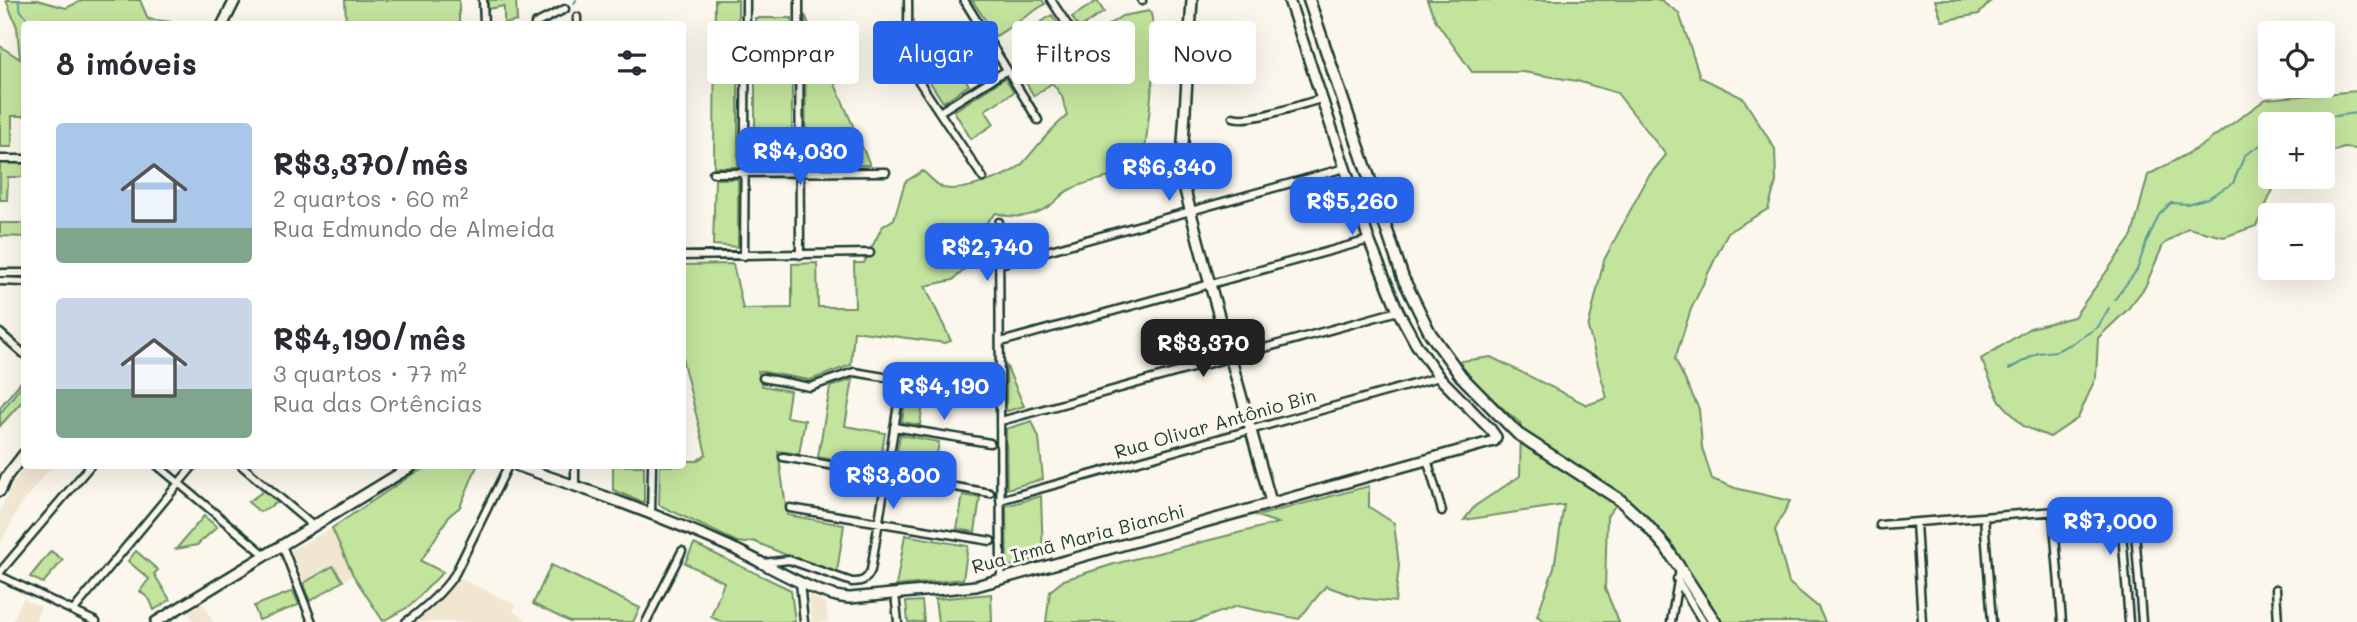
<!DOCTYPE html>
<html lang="pt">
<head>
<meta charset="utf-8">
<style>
  :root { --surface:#fff; --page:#f2f2f3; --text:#2b2b33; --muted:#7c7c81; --accent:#2563eb }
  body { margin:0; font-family:Mali,sans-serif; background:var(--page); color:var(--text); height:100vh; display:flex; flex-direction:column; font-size:26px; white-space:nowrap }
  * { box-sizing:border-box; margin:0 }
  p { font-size:23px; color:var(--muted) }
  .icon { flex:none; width:38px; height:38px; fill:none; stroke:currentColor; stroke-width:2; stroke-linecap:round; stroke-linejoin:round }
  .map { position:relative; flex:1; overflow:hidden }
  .details { position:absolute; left:21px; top:21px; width:665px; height:448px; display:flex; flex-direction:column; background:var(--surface); border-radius:7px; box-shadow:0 7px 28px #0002 }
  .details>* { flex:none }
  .hud { position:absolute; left:707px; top:21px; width:665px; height:63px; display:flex; gap:14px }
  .buttons { position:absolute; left:2258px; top:21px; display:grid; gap:14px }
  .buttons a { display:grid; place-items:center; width:77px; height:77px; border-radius:7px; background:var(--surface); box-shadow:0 7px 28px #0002; font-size:35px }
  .price { position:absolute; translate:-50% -60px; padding:0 16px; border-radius:14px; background:var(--accent); color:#fff; font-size:23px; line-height:46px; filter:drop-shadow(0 2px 4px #0008) }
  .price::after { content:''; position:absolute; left:50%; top:42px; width:21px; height:16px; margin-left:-10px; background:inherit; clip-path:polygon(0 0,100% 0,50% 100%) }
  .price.current { background:#222; color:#fff }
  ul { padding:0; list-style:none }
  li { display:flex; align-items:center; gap:21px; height:175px; padding:0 35px }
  li span { display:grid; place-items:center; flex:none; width:196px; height:140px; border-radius:7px; color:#555 }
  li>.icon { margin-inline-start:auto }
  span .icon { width:84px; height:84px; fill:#fffc; stroke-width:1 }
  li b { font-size:30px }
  h2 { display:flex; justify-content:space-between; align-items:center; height:84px; padding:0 35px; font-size:30px }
  .tag { padding:0 24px; border-radius:7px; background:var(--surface); box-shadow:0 7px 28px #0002; font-size:24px; line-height:63px }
  .tag.current { background:var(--accent); color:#fff }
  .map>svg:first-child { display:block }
  .built { fill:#f1e6d0 }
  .green { fill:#c3e49d; stroke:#719068; stroke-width:2 }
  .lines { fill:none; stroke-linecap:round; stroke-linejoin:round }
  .stream { stroke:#5a9898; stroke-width:2 }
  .street-casing { stroke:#1f3d34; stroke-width:11 }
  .secondary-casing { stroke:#1f3d34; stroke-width:14 }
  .primary-casing { stroke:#1f3d34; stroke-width:15 }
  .street { stroke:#fbf7ec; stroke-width:6 }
  .secondary { stroke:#fbf7ec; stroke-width:9 }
  .primary { stroke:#fbf7ec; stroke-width:10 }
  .labels { text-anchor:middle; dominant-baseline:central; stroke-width:6; stroke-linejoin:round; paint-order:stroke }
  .street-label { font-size:19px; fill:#1f3d34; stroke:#fbf7ec }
</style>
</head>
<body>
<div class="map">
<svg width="2357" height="622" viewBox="0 0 2357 622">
  <rect width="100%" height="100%" fill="#fbf7ec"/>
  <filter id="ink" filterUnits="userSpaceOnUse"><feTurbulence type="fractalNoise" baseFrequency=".0143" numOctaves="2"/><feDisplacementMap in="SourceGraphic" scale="14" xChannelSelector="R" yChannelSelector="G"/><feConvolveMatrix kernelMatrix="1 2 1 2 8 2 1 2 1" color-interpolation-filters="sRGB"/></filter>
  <g filter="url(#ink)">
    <path class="built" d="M25 466H52L21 504 0 544V511L12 486Z
      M332 528 353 575 310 601 291 550Z
      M456 576 516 605 513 612 526 619 524 622H411L431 607 450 588Z
      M809 595 826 603 828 622H812Z
      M23 599 41 607 35 622H12Z
      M203 603 213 622H194L188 612Z"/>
    <path class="green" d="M6 0H37L66 8 83 0H140L148 19 171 22 172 24H24V116H12V147H0V46L20 59 17 27Z
      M345 0H459V24H346Z
      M488 0H516L517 21 504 24V6L488 9Z
      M715 0H738V167H714Z
      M972 0H1042L1045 4 996 36Z
      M1427 0H1661L1679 13 1700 77 1743 98 1775 149 1776 182 1768 209 1728 232 1691 309 1675 359 1699 409 1702 447 1712 479 1735 488 1790 501 1775 530 1789 583 1818 607 1825 622H1721L1671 544 1650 520 1623 496 1607 516 1605 589 1619 622H1547L1537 616 1554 568 1564 505 1464 520 1475 506 1520 476 1521 424 1462 373 1454 362 1491 357 1587 405 1607 398 1588 328 1604 260 1648 177 1666 155 1617 93 1577 81 1523 72H1472L1436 21Z
      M1935 0H1992L1979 14 1942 21Z
      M1097 1 1104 12 1079 28 1072 17Z
      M1150 11C1161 39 1147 126 1144 160L1133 174C1112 177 1089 180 1069 190 1061 194 1056 202 1048 207 1032 217 1014 219 996 213L961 247 964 270 953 280 925 286 951 341 945 343 854 331 851 365 810 380 758 371 762 386 790 391 786 417 805 420 799 454 778 451 787 515 844 525 837 572 810 565 753 541 746 543 737 542 659 505 660 466H682L683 461H697L706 454 683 362V265L733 264 743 309 792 308V264L817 263 818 307H855L854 263H864L882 227 894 219 905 182 923 171C929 176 937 186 944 188 961 193 1010 176 1022 164 1039 146 1046 132 1067 116L1062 96 1052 83 1034 96 1017 68 1056 42 1064 53 1122 16Z
      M805 15 870 165H806Z
      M1052 15 1059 25 1033 41 1027 31Z
      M755 18H792V165H755Z
      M975 35 989 55 961 73 969 85 943 102 922 70Z
      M1005 78 1014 92 985 110 994 124 971 139 954 111Z
      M2357 91V149L2344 148 2322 155V124H2270V177H2279L2256 226 2224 237 2188 228 2163 245 2145 287 2127 310 2098 338 2096 377 2078 418 2050 437 2023 426 1999 400 1981 359 2030 328 2074 317 2132 236 2148 175 2200 147 2266 99Z
      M1190 152 1219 154V167L1194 172Z
      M0 161H24V177H8L7 200H0Z
      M715 179H738V247L713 245Z
      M0 223H24V237L0 236Z
      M1006 365 1024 406 1007 411 1006 409Z
      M24 378V399L0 426V407Z
      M853 379 845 426 885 433 879 468 818 457 830 387Z
      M907 386 925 389 920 425 902 422Z
      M1032 421 1039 438 1043 479 1007 489 1006 429Z
      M900 435 939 442 933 477 894 470Z
      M430 466H477L460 507 449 516 421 561 443 572 410 606 383 621 353 575 332 528 413 474Z
      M613 466H644V503L613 490Z
      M1369 486V507L1394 523 1399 566 1395 602 1359 598 1326 586 1299 619 1237 606 1193 622H1046L1050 591 1064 580 1114 564 1278 523 1257 516Z
      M265 490 278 502 260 512 248 502Z
      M963 495 980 498 975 532 957 529Z
      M1041 496 1043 557 1007 567 1006 506Z
      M204 516 217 527 197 545 176 549Z
      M905 535 968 546 963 579 896 586Z
      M694 544 791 590 795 622H722L711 617 724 582 685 563Z
      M51 551 63 560 43 583 30 577Z
      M136 551 158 570 154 574 170 600 154 610 150 600 140 591 149 579 128 561Z
      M551 565 640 608 633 622H570L533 604Z
      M333 566 343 581 310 601 304 583Z
      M293 591 299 605 259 620 254 606Z
      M991 594 992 622H938L935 599Z
      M922 601 924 622H908L906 602Z"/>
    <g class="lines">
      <path class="stream" d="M18 0 21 11 31 24
        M574 4 576 0
        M2298 124 2307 120 2357 113
        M2115 299 2137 270 2146 243 2159 215 2171 203 2187 204 2208 198 2233 183 2245 155 2270 139
        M2009 369 2038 353 2056 351 2071 344 2098 327 2109 308
        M0 414 24 382"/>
      <g class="street-casing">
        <path id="street" d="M483 0 484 24
          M799 0 800 255
          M908 0C909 24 905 51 914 74L983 178
          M964 0 1038 120
          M1051 0 1078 41
          M1142 0V1
          M535 24 565 9
          M577 24V17
          M941 111 1007 70
          M1233 117C1251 123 1301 104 1321 99
          M0 159H24
          M713 173 886 172
          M999 222 1001 579
          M682 256 870 253
          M744 256 746 0
          M1000 264 1345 168
          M0 273H24
          M0 281 24 282
          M0 333 24 354
          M1001 342 1369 240
          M763 378 810 387 854 372 969 391
          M1001 421 1398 311
          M894 427 990 443
          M783 457 990 493
          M1427 459 1442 511
          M158 466 264 554
          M242 466 312 525
          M575 485V466
          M1000 500 1439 377
          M2120 506 2129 622
          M790 508 991 541
          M2053 512 2062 622
          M651 515 652 466
          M1984 517 1992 622
          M1916 523 1922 622
          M1880 525 2133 505 2142 622
          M282 545 312 622
          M763 563 789 560 852 582C862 582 867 580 871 570L902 380
          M0 572 90 466
          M0 576 96 622
          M1677 579 1703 622
          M800 582 804 622
          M2276 589 2278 622
          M895 594 898 622
          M73 611 193 466
          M406 622C425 608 442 593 455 574L508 466
          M646 622 682 551
          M1671 622 1680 569"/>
      </g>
      <g class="secondary-casing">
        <path id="secondary" d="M1192 0 1181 175 1206 270 1271 502
          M223 24 235 0
          M518 466C588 490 659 515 728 546 760 560 817 597 850 598L976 586 1494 441 1496 437 1491 430 1439 377 1416 344 1398 311 1369 240 1289 0
          M0 491 7 476 24 454
          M156 622 412 466"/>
      </g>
      <g class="primary-casing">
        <path id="primary" d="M1309 0 1403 278 1430 333 1461 376 1518 434 1620 500 1645 523 1666 547 1715 622"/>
      </g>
      <use href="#street" class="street"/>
      <use href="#secondary" class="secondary"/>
      <use href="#primary" class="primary"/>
    </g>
  </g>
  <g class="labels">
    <g class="street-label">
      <text transform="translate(1215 423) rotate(-16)">Rua Olivar Antônio Bin</text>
      <text transform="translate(1078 538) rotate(-15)">Rua Irmã Maria Bianchi</text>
    </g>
  </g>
</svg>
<div class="buttons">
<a><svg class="icon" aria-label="locate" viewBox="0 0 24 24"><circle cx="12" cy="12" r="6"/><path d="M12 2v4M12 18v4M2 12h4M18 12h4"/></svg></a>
<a>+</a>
<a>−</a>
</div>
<b class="price" style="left:800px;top:187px">R$4,030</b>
<b class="price" style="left:1169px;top:203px">R$6,340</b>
<b class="price" style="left:1352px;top:237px">R$5,260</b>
<b class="price" style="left:987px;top:283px">R$2,740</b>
<b class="price current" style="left:1203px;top:379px">R$3,370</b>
<b class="price" style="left:944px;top:422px">R$4,190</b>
<b class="price" style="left:893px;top:511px">R$3,800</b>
<b class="price" style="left:2110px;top:557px">R$7,000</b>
<div class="hud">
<a class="tag">Comprar</a>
<a class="tag current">Alugar</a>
<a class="tag">Filtros</a>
<a class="tag">Novo</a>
</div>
<section class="details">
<h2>8 imóveis<svg class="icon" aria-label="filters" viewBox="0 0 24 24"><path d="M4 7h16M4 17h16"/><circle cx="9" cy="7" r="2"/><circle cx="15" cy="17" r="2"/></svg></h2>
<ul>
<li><span style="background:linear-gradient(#a9c7e8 75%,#7fa58c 0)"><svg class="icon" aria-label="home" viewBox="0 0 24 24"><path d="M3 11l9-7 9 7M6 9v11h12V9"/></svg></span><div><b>R$3,370/mês</b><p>2 quartos · 60 m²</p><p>Rua Edmundo de Almeida</p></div></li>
<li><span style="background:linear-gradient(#c9d6e8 65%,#7fa58c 0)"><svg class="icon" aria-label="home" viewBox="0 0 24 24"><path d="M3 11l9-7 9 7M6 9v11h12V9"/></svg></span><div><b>R$4,190/mês</b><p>3 quartos · 77 m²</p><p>Rua das Ortências</p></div></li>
</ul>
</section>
</div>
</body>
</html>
